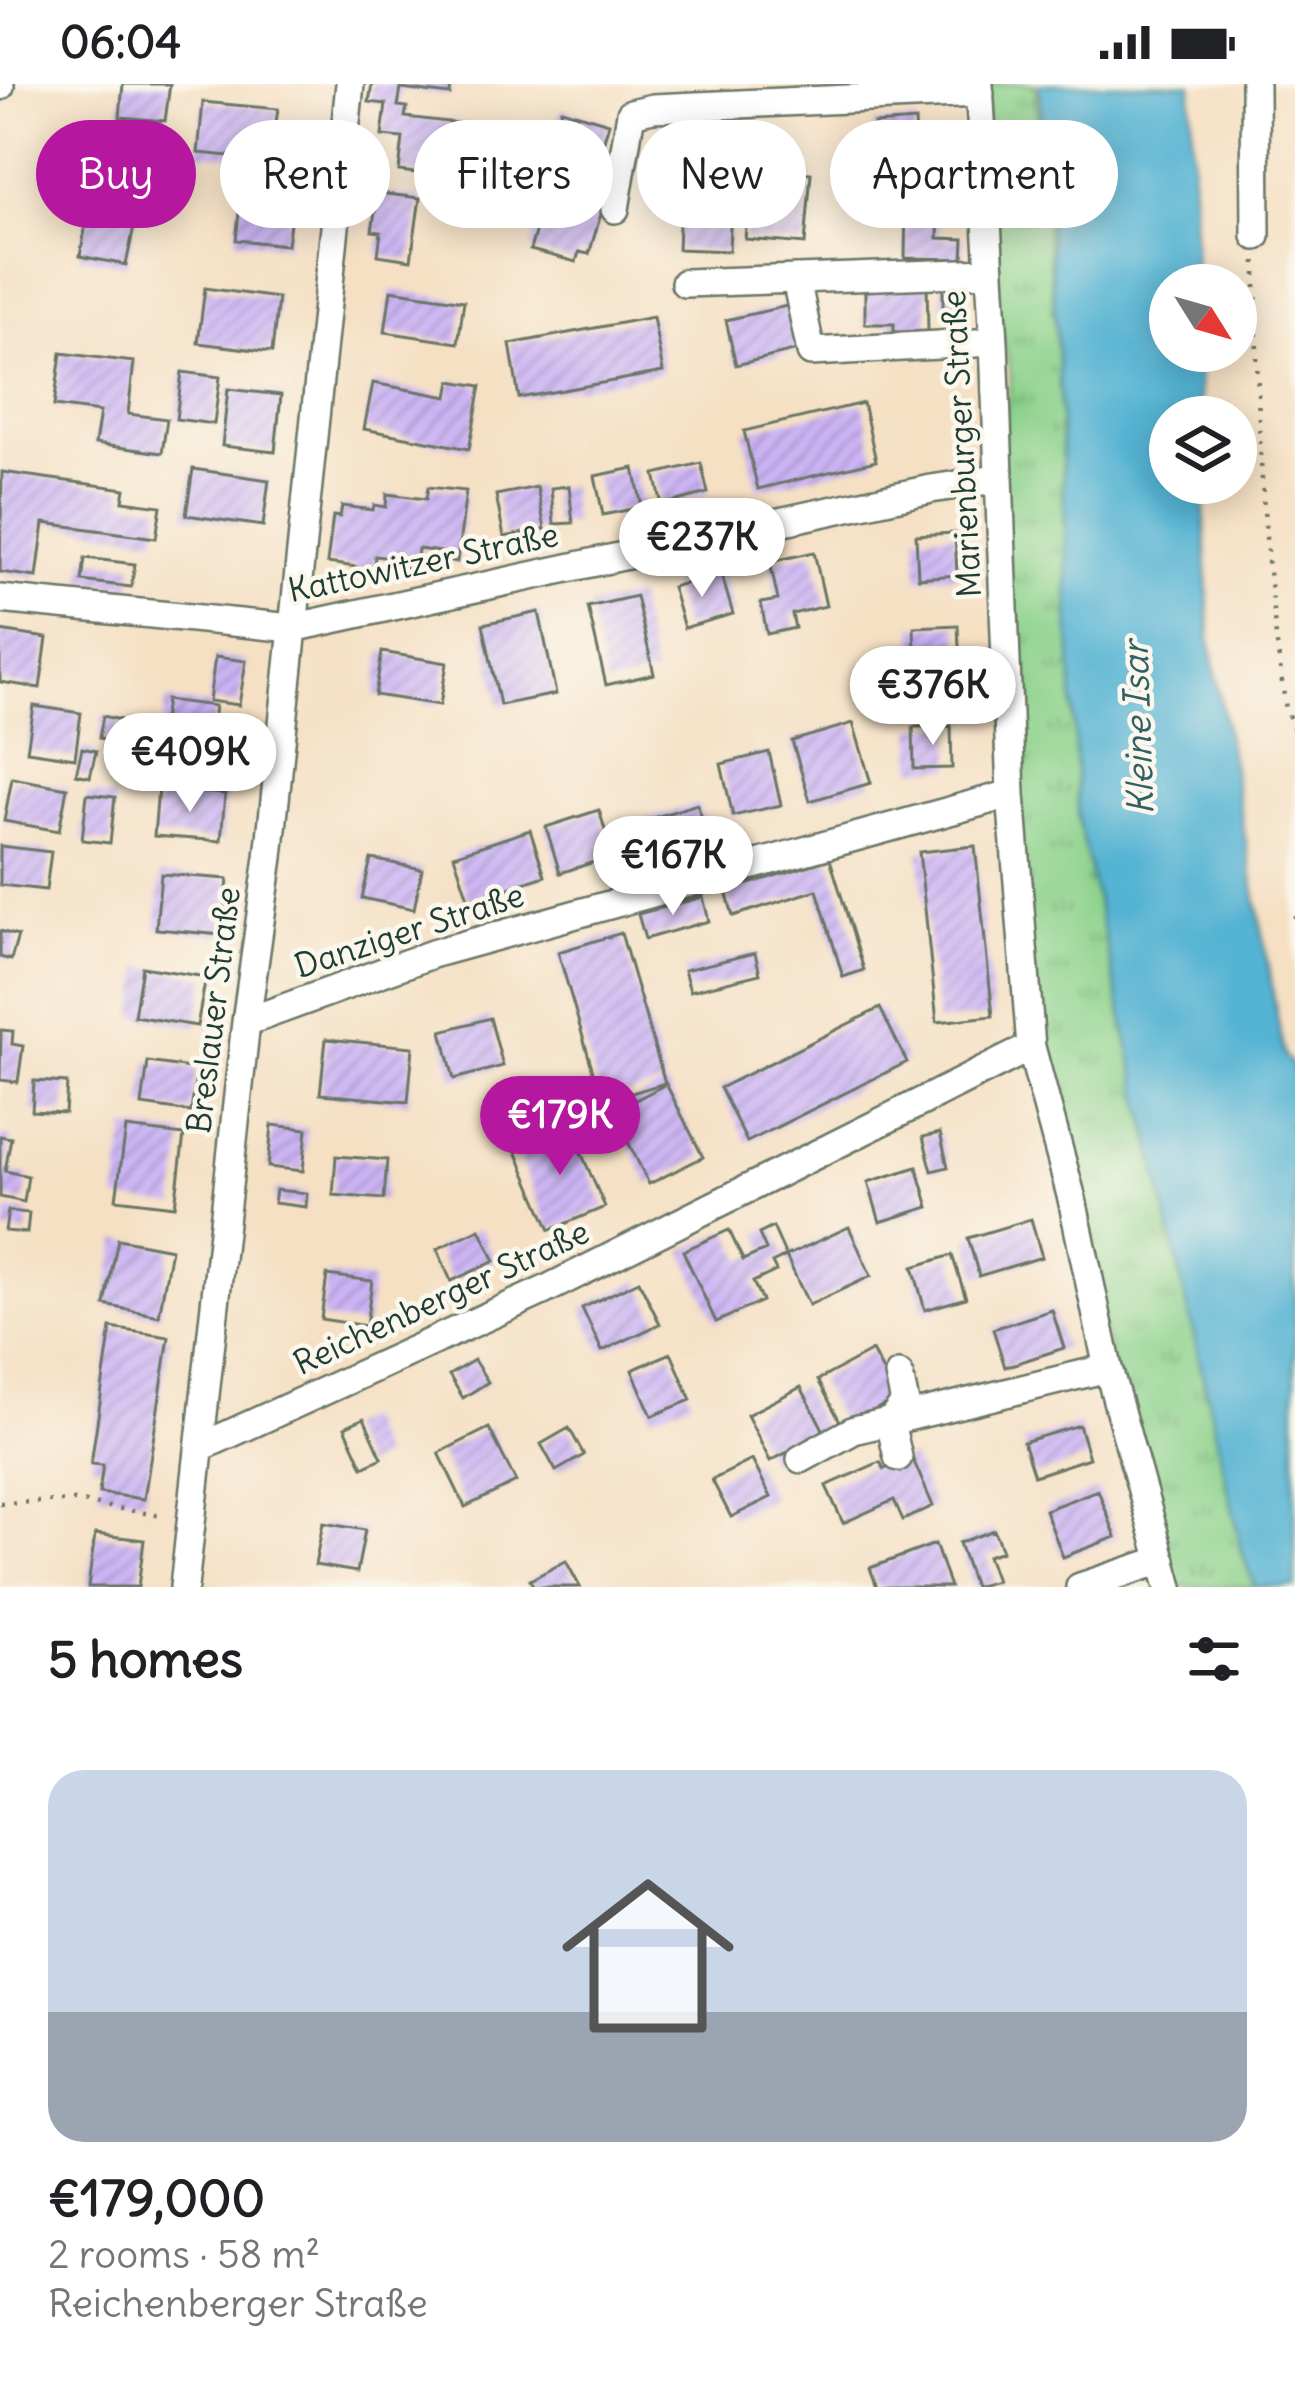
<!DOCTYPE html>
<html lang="en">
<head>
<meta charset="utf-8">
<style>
  :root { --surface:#fff; --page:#f6f6f6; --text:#202124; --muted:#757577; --line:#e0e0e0; --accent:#b5179e }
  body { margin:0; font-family:Delius,sans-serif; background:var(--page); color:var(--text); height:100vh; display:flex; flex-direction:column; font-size:45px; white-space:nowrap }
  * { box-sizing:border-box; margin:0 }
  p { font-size:39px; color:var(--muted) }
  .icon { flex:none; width:66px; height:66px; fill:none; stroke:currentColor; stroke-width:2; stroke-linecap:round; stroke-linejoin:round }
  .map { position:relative; height:1503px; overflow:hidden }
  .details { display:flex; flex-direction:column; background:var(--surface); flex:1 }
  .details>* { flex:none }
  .top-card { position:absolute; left:36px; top:36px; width:1224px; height:108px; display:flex; gap:24px }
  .needle { width:78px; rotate:127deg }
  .tools { position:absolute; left:1149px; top:180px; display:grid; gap:24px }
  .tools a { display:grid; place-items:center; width:108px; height:108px; border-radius:50%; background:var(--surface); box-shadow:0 6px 30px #0003; font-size:60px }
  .price { position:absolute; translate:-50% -102px; padding:0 27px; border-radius:42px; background:#fff; color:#222; font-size:39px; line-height:78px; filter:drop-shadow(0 3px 6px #0008) }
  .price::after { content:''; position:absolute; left:50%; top:72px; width:36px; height:27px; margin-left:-18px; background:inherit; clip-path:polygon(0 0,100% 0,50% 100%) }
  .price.selected { background:var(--accent); color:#fff }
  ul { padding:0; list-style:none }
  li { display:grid; align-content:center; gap:24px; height:636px; padding:0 48px }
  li+li { border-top:3px solid var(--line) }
  li span { display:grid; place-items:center; height:372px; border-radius:36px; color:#555 }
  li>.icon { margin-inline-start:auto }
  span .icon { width:216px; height:216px; fill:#fffc; stroke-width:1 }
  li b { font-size:51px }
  h2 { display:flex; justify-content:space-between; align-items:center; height:144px; padding:0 48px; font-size:51px }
  .chip { padding:0 42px; border-radius:54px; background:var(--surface); box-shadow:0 6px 30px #0003; font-size:42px; line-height:108px }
  .chip.selected { background:var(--accent); color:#fff }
  .status { display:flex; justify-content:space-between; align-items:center; height:84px; padding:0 60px; background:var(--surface); direction:ltr }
  .status svg { height:33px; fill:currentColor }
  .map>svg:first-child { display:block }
  .grass { fill:url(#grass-tufts); stroke:#558760; stroke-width:3 }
  .water { fill:#54b3d3; stroke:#3a7884; stroke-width:3 }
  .building { fill:url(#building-hatch) }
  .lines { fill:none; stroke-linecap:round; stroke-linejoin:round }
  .minor-casing { stroke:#6a7666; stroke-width:32 }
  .path { stroke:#6a7666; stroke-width:4.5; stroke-dasharray:3 9; stroke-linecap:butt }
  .minor { stroke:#fff; stroke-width:27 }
  .labels { text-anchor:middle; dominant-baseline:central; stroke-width:9; stroke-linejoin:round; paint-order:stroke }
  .street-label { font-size:33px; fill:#1f3d34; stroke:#fbf7ec }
  .water-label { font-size:36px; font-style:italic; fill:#2f6064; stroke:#fbf7ec }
</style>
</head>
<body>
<div class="status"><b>06:04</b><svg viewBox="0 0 49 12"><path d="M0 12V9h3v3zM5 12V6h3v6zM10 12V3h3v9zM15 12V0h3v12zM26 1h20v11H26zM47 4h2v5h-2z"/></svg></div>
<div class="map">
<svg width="1295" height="1503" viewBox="0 0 1295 1503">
  <defs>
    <pattern id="grass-tufts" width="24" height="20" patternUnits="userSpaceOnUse" patternTransform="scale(3)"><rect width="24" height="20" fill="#8bd18b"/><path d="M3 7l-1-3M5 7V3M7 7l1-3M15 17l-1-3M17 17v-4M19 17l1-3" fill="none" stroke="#71ab72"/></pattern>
    <pattern id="building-hatch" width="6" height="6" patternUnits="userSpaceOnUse" patternTransform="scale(3)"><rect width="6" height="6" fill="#ccb4f5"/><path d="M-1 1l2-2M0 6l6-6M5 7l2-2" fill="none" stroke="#a594c7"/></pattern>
  </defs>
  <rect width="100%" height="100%" fill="#fbf7ec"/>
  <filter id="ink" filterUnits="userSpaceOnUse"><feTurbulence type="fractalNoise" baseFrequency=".00833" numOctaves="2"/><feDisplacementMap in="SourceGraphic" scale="24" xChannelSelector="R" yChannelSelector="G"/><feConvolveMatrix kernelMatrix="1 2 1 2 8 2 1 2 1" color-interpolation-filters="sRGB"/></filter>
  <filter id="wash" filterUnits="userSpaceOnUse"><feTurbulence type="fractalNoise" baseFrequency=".004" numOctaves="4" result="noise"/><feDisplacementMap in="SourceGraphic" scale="48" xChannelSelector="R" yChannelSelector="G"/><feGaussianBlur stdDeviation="2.7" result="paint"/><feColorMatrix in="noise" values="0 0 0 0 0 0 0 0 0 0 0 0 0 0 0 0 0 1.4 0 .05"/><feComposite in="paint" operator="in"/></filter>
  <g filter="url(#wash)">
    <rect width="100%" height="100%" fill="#f5e0c4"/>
    <path class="grass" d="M986 0H1035L1058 275 1078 734 1243 1471 1255 1503H1169L1031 963 996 395 1011 293 989 188Z"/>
    <path class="water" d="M1039 0H1191L1195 201H1170V267H1198L1201 333H1170V399H1203L1210 556 1284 971 1295 986V1038L1289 1040 1295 1057V1503H1255L1243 1471 1078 734 1058 275Z"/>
    <g id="blocks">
      <path class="building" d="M123 0H170L165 37 120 33Z
        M372 0H451L450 11 401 5 398 22 407 23 405 33 491 43 487 74 507 76 502 112 478 108 479 97 399 87 403 54 382 52 386 20 369 18Z
        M203 18 278 25 275 45 306 48 303 79 198 69Z
        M561 25 609 39 600 70 608 72 600 100 609 103 589 170 579 168 576 178 530 166 554 83 545 80Z
        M915 37 918 83 878 86 874 40Z
        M683 40 737 43 734 89 681 86Z
        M751 84 811 89 805 160 745 155Z
        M242 102 294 108 287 161 236 156Z
        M378 109 420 114 411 176 378 171 381 148 372 147Z
        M680 117 731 119 729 167 678 165Z
        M906 117 939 118 938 154 964 155 963 175 905 174Z
        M89 124 136 133 126 181 80 172Z
        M963 197V224H943V198Z
        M927 201 928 247 894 248V240H865V203Z
        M205 204 278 214 272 268 198 259Z
        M391 206 464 217 458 259 385 248Z
        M791 221 802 265 736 281 726 236Z
        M653 233 663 288 519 314 510 260Z
        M61 269 134 278 128 330 167 335 162 369 95 360 100 328 54 322Z
        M182 288 220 293 214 340 176 335Z
        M451 297 481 302 469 365 364 345 373 299 448 313Z
        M228 305 281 311 275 368 222 362Z
        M863 319 876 377 758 405 744 347Z
        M701 379 708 409 662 421 655 390Z
        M634 384 642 423 603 431 595 392Z
        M193 385 269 396 263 442 186 431Z
        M2 388 125 405 123 417 161 422 156 454 44 439 37 493 0 488Z
        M569 402 573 439 554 440 551 404Z
        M428 403 466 407 457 478 440 475 441 468 418 465 416 485 399 483 400 475 375 472 373 492 356 490 357 483 327 479 333 432 340 433 342 422 373 426 374 421 386 423 387 410 426 415Z
        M537 403 545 445 504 453 496 411Z
        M955 449 957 491 918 494 916 451Z
        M814 468 826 522 792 530 795 544 767 550 761 519 778 516 770 478Z
        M85 474 135 480 131 503 82 497Z
        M721 489 733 530 684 544 672 503Z
        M636 512 654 590 606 601 588 523Z
        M539 528 556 610 500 621 483 540Z
        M958 541 960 588 916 590 914 543Z
        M0 547 47 554 40 604 0 598Z
        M382 568 447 579 440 621 375 611Z
        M215 573 246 577 239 621 209 617Z
        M166 616 215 622 209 663 160 658Z
        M34 622 81 629 75 674 27 667Z
        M103 632 120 636 116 657 99 654Z
        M853 639 871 699 810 717 792 657Z
        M951 642 952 684 914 685 913 643Z
        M215 658 228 660 226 668 249 672 247 690 211 684Z
        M82 664 96 667 90 693 76 690Z
        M769 668 781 721 733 732 721 680Z
        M12 694 67 704 59 747 4 737Z
        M158 705 225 710 221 757 154 752Z
        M87 710 115 713 110 759 82 756Z
        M697 720 708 752 646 771 637 739Z
        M599 726 613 772 560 789 546 743Z
        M530 746 545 792 469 817 454 771Z
        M0 762 51 768 46 806 0 801Z
        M975 762 993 932 937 938 919 768Z
        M371 775 422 785 414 825 362 814Z
        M830 775 864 886 843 893 817 806 733 832 726 807Z
        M161 790 228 795 223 851 156 845Z
        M703 813 709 837 645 855 638 830Z
        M0 847 18 852 11 876 0 873Z
        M621 849 665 999 602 1018 558 868Z
        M755 869 760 890 690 907 684 886Z
        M142 883 206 893 197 942 134 932Z
        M880 924 907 978 747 1058 720 1004Z
        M490 934 503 982 454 995 442 947Z
        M1 946 13 947 12 960 23 962 18 998 0 996Z
        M326 955 413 963 408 1018 320 1010Z
        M148 978 197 985 191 1028 142 1021Z
        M34 997 67 999 65 1029 32 1027Z
        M666 1000 703 1073 649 1100 613 1028Z
        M272 1041 307 1045 303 1087 268 1083Z
        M569 1041 605 1123 550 1146 515 1065Z
        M126 1044 184 1051 175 1122 116 1115Z
        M940 1049 948 1083 932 1087 923 1053Z
        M0 1052 11 1054 5 1087 28 1092 24 1118 0 1113Z
        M336 1072 387 1076 384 1115 333 1111Z
        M917 1083 929 1123 880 1138 868 1098Z
        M276 1106 307 1109 306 1123 274 1119Z
        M8 1127 29 1129 27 1149 5 1147Z
        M1031 1135 1042 1173 979 1192 968 1154Z
        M773 1143 786 1172 772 1179 776 1187 753 1198 762 1217 716 1238 683 1167 729 1146 743 1176 766 1166 759 1150Z
        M849 1143 871 1192 809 1221 786 1172Z
        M480 1145 495 1177 451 1197 437 1165Z
        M118 1155 171 1165 159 1232 105 1221Z
        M952 1171 966 1214 925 1226 913 1183Z
        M327 1191 372 1197 366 1242 321 1235Z
        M639 1197 660 1240 602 1267 582 1224Z
        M1052 1226 1064 1264 1005 1283 993 1245Z
        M111 1244 169 1253 144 1415 99 1409 103 1381 91 1380Z
        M872 1267 897 1314 843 1343 818 1296Z
        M671 1269 691 1316 652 1332 632 1286Z
        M474 1276 488 1298 463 1314 449 1291Z
        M801 1303 825 1349 770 1377 747 1331Z
        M364 1334 382 1374 363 1383 345 1343Z
        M1079 1341 1089 1374 1034 1392 1023 1358Z
        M489 1344 516 1398 465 1423 439 1369Z
        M569 1344 584 1371 556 1387 541 1360Z
        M912 1373 933 1422 903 1436 894 1416 843 1439 826 1402 880 1378 884 1385Z
        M752 1376 771 1413 731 1433 712 1396Z
        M1098 1406 1116 1453 1063 1473 1045 1426Z
        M323 1439 365 1446 357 1488 315 1481Z
        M994 1446 1002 1467 987 1472 996 1497 974 1503 959 1459Z
        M95 1450 144 1456 138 1503H88Z
        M935 1460 950 1503H877L870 1484Z
        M566 1477 580 1503H534L530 1496Z"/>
    </g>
  </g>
  <g filter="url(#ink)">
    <use href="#blocks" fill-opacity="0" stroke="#6a7666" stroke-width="3"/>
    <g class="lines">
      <g class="minor-casing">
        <path id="minor" d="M979 0 994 258 1011 710 1031 963 1072 1115 1108 1284 1169 1503
          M1255 0 1256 152
          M0 2V0
          M615 125 631 29 653 24 980 9
          M796 195 811 268 994 258
          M685 199 989 188
          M0 515 292 544 931 405 996 395
          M246 938 435 869 1011 710
          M201 1363 543 1207 1031 963
          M898 1373 890 1338 905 1319 899 1291
          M801 1375 854 1346 1108 1284
          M184 1503 246 938 269 773 350 0
          M1080 1503 1162 1476"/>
      </g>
      <path class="path" d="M1256 177C1256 327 1263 476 1286 625L1295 648
        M1295 834V831
        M0 1419 76 1417 162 1432"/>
      <use href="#minor" class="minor"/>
    </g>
  </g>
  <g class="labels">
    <g class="street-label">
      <text transform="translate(961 360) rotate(-93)">Marienburger Straße</text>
      <text transform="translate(423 478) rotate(-12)">Kattowitzer Straße</text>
      <text transform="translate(409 846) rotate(-18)">Danziger Straße</text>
      <text transform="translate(213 926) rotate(-83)">Breslauer Straße</text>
      <text transform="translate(441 1213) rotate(-25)">Reichenberger Straße</text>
    </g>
    <g class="water-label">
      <text transform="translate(1138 644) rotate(-92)">Kleine Isar</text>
    </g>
  </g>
</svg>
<div class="tools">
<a><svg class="needle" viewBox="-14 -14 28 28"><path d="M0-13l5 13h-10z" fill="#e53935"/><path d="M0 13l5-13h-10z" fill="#757577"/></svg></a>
<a><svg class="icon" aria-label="layers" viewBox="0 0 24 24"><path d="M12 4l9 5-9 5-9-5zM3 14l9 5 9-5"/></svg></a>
</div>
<b class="price" style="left:702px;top:516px">€237K</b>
<b class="price" style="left:933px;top:664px">€376K</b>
<b class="price" style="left:190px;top:731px">€409K</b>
<b class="price" style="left:673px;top:834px">€167K</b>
<b class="price selected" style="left:560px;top:1094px">€179K</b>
<div class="top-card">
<a class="chip selected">Buy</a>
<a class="chip">Rent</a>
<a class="chip">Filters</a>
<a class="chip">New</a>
<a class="chip">Apartment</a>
</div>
</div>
<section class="details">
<h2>5 homes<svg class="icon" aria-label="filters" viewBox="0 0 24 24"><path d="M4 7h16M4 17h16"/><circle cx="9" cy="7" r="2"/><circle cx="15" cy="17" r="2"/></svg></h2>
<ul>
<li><span style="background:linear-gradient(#c9d6e8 65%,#9aa5b1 0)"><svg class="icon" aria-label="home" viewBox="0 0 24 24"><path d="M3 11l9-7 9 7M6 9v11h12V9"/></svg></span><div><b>€179,000</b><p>2 rooms · 58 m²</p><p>Reichenberger Straße</p></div></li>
</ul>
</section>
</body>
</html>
